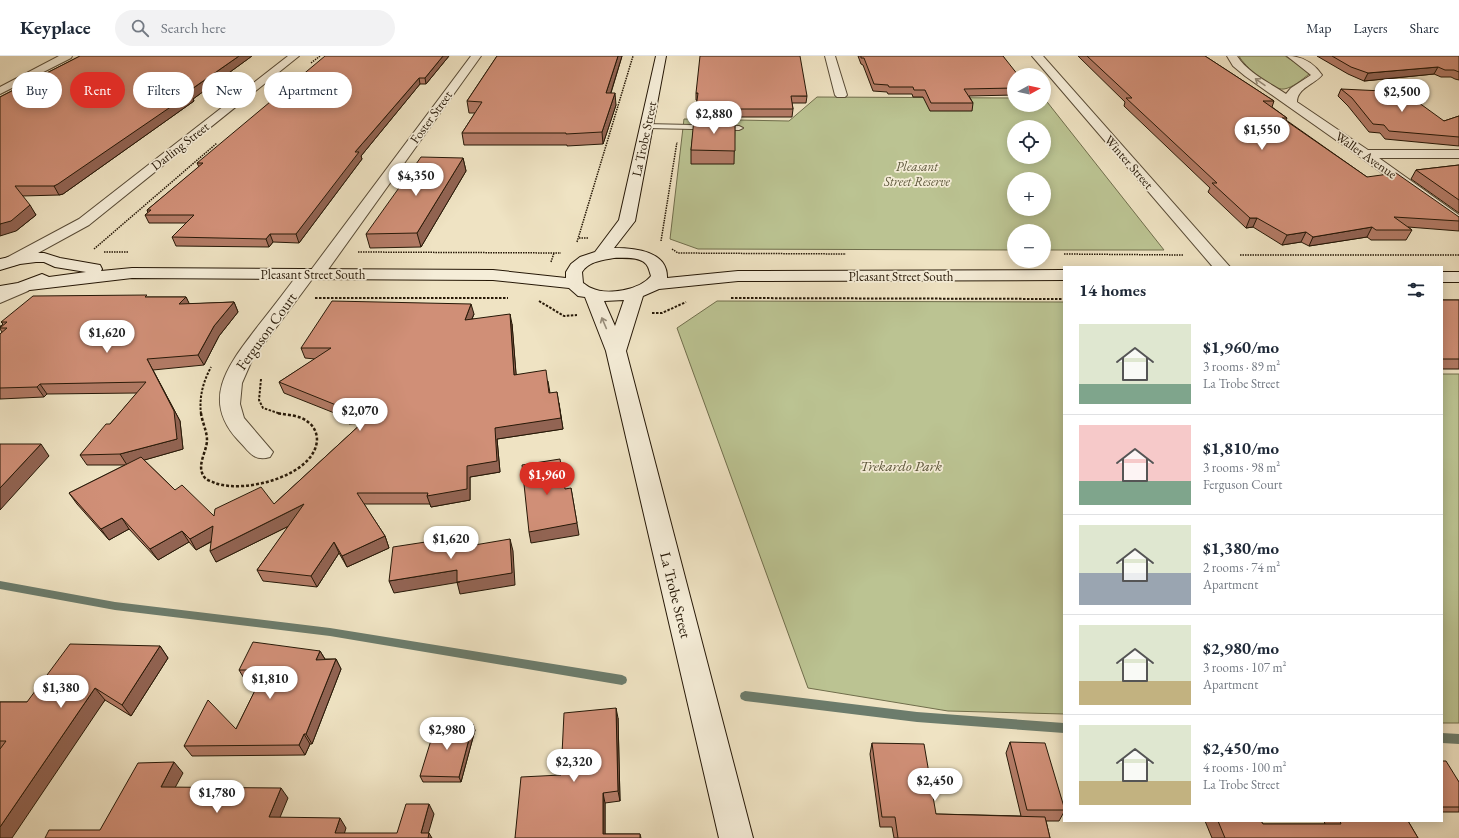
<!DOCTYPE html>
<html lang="en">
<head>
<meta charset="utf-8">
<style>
  :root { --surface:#fff; --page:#f2f2f3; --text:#1f2937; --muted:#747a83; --line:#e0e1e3; --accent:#d93025 }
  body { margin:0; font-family:"EB Garamond",serif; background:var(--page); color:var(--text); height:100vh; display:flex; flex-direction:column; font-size:15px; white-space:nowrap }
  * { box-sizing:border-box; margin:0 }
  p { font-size:13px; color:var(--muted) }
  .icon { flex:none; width:22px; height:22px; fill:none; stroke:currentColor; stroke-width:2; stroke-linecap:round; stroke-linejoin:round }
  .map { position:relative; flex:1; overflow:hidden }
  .sheet { position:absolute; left:1063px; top:210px; width:380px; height:556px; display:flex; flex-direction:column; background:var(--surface); border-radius:0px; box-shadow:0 2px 10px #0003 }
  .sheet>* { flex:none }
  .guide { position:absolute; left:12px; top:16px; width:380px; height:36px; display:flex; gap:8px }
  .needle { width:26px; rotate:82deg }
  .fabs { position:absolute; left:1007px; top:12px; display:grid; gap:8px }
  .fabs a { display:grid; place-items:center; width:44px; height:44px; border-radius:50%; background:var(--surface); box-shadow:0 2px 10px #0003; font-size:20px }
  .price { position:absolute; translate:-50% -34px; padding:0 9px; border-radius:14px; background:#fff; color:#222; font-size:13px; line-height:26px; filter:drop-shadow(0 1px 2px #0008) }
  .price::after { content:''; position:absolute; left:50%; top:24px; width:12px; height:9px; margin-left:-6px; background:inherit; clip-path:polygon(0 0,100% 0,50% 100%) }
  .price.on { background:var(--accent); color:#fff }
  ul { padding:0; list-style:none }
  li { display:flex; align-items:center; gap:12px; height:100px; padding:0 16px }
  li+li { border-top:1px solid var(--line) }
  li span { display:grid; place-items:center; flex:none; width:112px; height:80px; border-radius:0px; color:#555 }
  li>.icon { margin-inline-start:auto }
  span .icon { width:48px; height:48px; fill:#fffc; stroke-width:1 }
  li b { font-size:17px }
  h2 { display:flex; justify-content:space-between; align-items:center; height:48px; padding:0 16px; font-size:17px }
  .pill { padding:0 14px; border-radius:18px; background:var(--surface); box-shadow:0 2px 10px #0003; font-size:14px; line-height:36px }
  .pill.on { background:var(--accent); color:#fff }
  header { display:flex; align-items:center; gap:24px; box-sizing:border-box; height:56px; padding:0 20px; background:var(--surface); border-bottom:1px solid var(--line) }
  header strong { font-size:19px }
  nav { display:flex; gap:22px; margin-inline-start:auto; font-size:14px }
  .search { width:280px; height:36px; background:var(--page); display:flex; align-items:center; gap:10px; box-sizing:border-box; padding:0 14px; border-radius:22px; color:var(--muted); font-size:15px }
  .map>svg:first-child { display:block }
  .green { fill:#bbc392; stroke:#706e4c; fill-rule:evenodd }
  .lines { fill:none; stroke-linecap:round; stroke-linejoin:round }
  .stream { fill:#6c7c6c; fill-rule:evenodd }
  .lane-casing { stroke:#584b36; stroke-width:2 }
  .street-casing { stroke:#584b36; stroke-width:2 }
  .secondary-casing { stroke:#261807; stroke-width:2 }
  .path-far2 { stroke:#261807; stroke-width:1.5; stroke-dasharray:1.5 1; stroke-linecap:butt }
  .path-far1 { stroke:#261807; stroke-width:2; stroke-dasharray:2.5 1.5; stroke-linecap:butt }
  .path { stroke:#261807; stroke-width:2.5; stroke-dasharray:3 2; stroke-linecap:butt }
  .lane { fill:#f5edd8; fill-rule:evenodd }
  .street { fill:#f5edd8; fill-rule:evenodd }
  .secondary { fill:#f5edd8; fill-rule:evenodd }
  .wall { fill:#b37b66; stroke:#261807 }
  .shaded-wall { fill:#926453; stroke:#261807 }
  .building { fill:#d08f77; stroke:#261807 }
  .oneway { stroke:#988d7a }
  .labels { text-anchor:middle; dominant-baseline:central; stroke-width:3.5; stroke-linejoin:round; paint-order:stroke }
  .far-street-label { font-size:13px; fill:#261807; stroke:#f5edd8 }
  .far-park-label { font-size:13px; font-style:italic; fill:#5a5438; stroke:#f5edd8 }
  .street-label { font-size:15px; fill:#261807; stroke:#f5edd8 }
  .park-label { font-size:15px; font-style:italic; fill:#5a5438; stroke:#f5edd8 }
</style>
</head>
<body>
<header>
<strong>Keyplace</strong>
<div class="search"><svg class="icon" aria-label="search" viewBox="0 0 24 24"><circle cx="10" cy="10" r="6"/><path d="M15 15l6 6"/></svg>Search here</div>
<nav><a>Map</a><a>Layers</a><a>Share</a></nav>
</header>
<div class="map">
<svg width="1459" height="782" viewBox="0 0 1459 782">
  <rect width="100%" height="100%" fill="#efe3c3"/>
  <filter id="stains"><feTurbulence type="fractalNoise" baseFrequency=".005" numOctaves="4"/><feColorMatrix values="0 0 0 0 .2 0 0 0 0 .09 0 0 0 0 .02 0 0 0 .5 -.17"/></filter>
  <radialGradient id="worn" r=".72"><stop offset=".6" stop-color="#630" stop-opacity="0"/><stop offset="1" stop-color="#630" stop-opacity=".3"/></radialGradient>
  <path class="green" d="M1239 0H1285L1307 14 1309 18C1303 23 1292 32 1284 33 1273 35 1244 10 1239 0Z
    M817 41 1014 42V49H1044V42L1164 194H1044V175H1014V194L698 193 670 183 684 63 789 65ZM1014 71H1044V101H1014ZM1014 123H1044V153H1014Z
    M717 245 1064 246V658L948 655 808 632 677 272Z
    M1442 318H1459V667H1442Z"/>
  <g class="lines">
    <path class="stream" d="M0 525 115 546 330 572 622 619 626 621 627 624 626 627 622 629 330 580 115 554 0 533Z
      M745 635 917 656 1064 667V677L917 666 745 645 741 643 740 640 741 637Z
      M1442 677 1459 678V688L1442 687Z"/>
    <g class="lane-casing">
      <path id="lane" d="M645 68 739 70 743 72 739 74 648 72 644 70Z"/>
    </g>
    <g class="street-casing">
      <path id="street" d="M59 0H72L71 2 0 38V31Z
        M288 0H299L89 169 18 208 12 210 6 208 4 205 6 202 79 163Z
        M471 0H481L322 222H313L252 304 242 327 240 348 244 362 273 396 270 401C253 406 249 395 238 384 199 342 231 306 258 270 273 251 287 233 301 214H311Z
        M825 0H835L847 39 845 41H837L835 39Z
        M1032 0H1043L1230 211H1213Z
        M1227 0H1237C1248 17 1270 27 1286 38L1291 32 1311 19 1287 0C1302 0 1313 6 1322 19 1315 28 1297 32 1297 46L1368 94H1459V102H1379L1459 159V171L1454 169 1360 101 1245 20 1233 10Z
        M22 226 28 227 31 231 28 235 0 247V235Z"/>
    </g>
    <g class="secondary-casing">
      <path id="secondary" d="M656 0H666L635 165 614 192C635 192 668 195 667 222L738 215 1064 214V224L738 225 659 233 643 240 626 295 753 782H719L606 295 585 241 578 240 569 232 493 224 132 222 30 234 0 240V230L18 227 42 218 49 221 86 216 55 211 44 206H36L20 208 0 214V203L28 197H44L60 202 100 209 102 213 101 215 132 212 493 214 566 222V216L571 208 580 201 595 196 619 164ZM614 202C624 202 643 200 648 211 649 213 650 217 651 220 640 234 607 240 591 232 588 231 585 228 583 227L582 216C589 205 603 204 614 202ZM624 244 615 270 604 245Z
        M1442 216H1459V226H1442Z"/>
    </g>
    <path class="path-far2" d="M311 7 320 0
      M579 182H588
      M661 185 677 86
      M577 186 633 0
      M94 193 217 87
      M672 193 678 197 846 198
      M104 196H129
      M358 196 561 197
      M1064 198 1183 199
      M1240 199H1459
      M551 206 554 197"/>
    <path class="path-far1" d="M315 242H508
      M731 242 1064 243
      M539 245 564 260 577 259
      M652 257H662L686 246
      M0 271 6 266
      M261 323 259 344 263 352 281 358
      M201 358C199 341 203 326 211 311"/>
    <path class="path" d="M201 357C202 366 207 375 207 384 207 395 197 408 203 419 205 424 211 425 215 427 244 438 315 420 317 384 317 377 314 370 308 366 300 359 287 359 276 357"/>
    <use href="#lane" class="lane"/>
    <use href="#street" class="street"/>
    <use href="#secondary" class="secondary"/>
  </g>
  <path class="wall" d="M80 0H252L193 43 194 45 63 138 59 139 22 140 36 159 16 175 0 41Z
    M449 0 426 28H420L361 100 362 103 299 187 273 186 269 191 176 190 172 181 186 167H149L145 159 148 157 147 154 199 111 197 107Z
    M497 0H622L611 37 616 49 603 88 567 90V89H464L462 77 475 57H469L467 45Z
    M858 0H1003L1014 19V39L969 40 973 47 972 55H930L923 41H913L912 38H888L887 36 873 35 863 9 861 8Z
    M1078 0H1205L1274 45 1272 51 1287 62 1286 64 1367 121 1459 161V175L1408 171 1412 174 1406 184H1371L1367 181 1309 190 1301 186 1282 189 1253 171 1246 172 1208 136 1210 132 1124 50 1125 46Z
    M1317 0H1459V24L1455 23 1451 21H1441L1434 18 1364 25 1348 18Z
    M1341 33 1444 65 1459 60V90L1385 83 1380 77 1369 76 1348 50 1338 40Z
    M696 37 807 40 806 47H792L793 53 792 61H735L734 108H691V94L695 62 697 44H696Z
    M463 102 466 115 421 191 370 192 366 178Z
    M1459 109V157L1411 123 1416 114Z
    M147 241H186L189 248 234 246 238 256 219 280 204 309 153 314 180 365 183 393 144 404 175 434 214 460 274 448 362 367 349 368 347 362 284 337 279 326 315 303 305 302 301 292 474 258 472 263 512 268 516 319 548 325 550 337 559 347 563 373 497 383 500 416 470 421V444L431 451 430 448H364L385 480 389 492 347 511 339 497 317 531 263 525 257 514 289 470 216 506 211 486 196 494 189 486 158 504 129 473 109 484 77 448 69 437 125 409H87L80 399 110 368 137 337 47 338 44 341 0 343V278L2 276 0 273V271L3 268 1 266Z
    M1442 244H1459V313H1442Z
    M160 590 168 602 131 660 105 644 0 782V646H27Z
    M320 595 325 603H336L341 613 312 688H310L305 699 192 700 184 690 236 673 260 625 245 624 239 614Z
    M618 662 620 745 605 747V778H640L641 782H515L561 719Z
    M475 674 461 726H423L420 720Z
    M1010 686 1064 751V756L1059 765H1046L1050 782H894L892 771H880L870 698 872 687 936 758 1021 760 1006 697Z
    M1442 705 1459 726V756H1442Z
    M1205 765H1261L1263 768H1325L1324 765H1408L1418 782H1212Z"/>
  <path class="shaded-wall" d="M239 0H252L193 43 194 45 63 138 59 139 54 130Z
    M443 0H449L426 28 425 22Z
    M618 0H622L607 49 606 37Z
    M1438 11 1434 18 1364 25 1368 17Z
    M419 22 420 28 361 100 362 103 299 187 296 178 355 96Z
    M615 37 616 49 603 88 602 76Z
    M463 102 466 115 421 191 417 177Z
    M30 149 36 159 16 175 0 180V168Z
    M1250 162H1257L1253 171 1246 172Z
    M1372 171 1367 181 1309 190 1313 181Z
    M1306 176 1301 186 1282 189 1287 179Z
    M270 178 273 186 269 191 266 183Z
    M186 241 191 251 179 248Z
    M234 246 238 256 219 280 204 309 198 299 214 270Z
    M471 248 474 258 467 274 465 264Z
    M510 258 512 268 517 329 514 319Z
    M147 303 180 365 183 393 127 409 120 398 177 383Z
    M40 328 47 338 44 341 37 331Z
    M557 336 563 373 497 383 500 416 470 421V444L431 451 427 440 467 410 495 372Z
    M41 388 49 400 0 454V432Z
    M571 432 579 479 531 487 529 476Z
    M304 448 309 460 216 506 210 495Z
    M122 462 129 473 109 484 101 473Z
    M213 470 219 481 196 494 190 483Z
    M182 475 189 486 158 504 150 493Z
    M385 480 389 492 347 511 342 500Z
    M458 481 461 492H457Z
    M510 483 513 495 515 529 460 538 457 526Z
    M334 486 339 497 317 531 311 520Z
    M457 514 460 526 394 537 389 525Z
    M160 590 168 602 131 660 122 649Z
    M320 595 326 605 316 604Z
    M336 603 341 613 312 688 306 678Z
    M95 632 105 644 12 782H0V771Z
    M616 652 618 662 620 745 618 735Z
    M473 668 475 674 461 726 459 721Z
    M304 678 310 688 305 699 299 689Z
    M174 706 183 717 170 741 161 731Z
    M281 732 288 742 276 771 269 761Z
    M603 737 605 747V782L603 778Z
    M429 748 434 758 427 782 421 777Z
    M340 762 346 772 343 782 335 777Z
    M429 777 432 782H428Z"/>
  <path class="building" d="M80 0H239L186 37H191L58 128 54 130H15L30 149 11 165 0 168V41Z
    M325 0H443L425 22H419L355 96H359L296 178H270L266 183 172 181 194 159H145L151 154H147L203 107H197Z
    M497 0H618L606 37H615L602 76 566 78V77H462L482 46 467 45Z
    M700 0H800L807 40H791L793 53H735V61L695 60 698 37H696Z
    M861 0H1003L1018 19H1014V32L964 33 973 47H931L925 34H914L913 31H889L888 29 874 28 864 2H861Z
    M1087 0H1205L1274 45H1263L1287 62H1282L1367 121 1396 117 1459 161V165L1394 161 1412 174H1376L1372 171 1313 181 1306 176 1287 179 1257 162H1250L1212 127H1217L1126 42H1132Z
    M1332 0H1459V16L1454 14H1445L1438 11 1368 17 1351 11Z
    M1341 33 1404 36 1444 65 1459 60V81L1389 75 1384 69 1373 68 1352 42Z
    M694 62 735 63V95L691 94Z
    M421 101 463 102 417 177 366 178Z
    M1459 109V144L1416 114Z
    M147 239 145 241H186L179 248 234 246 214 270 198 299 147 303 174 355 177 383 120 398 80 399 106 368H110L146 326 40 328 37 331 0 332V278L7 272H0L7 266H1L33 240Z
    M1442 244H1459V303H1442Z
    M332 245 471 248 465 264 510 258 514 319 546 314 549 337 557 336 561 362 495 372 497 405 467 410V433L427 440 428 437H357L385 480 342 500 334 486 311 520 257 514 304 448 210 495 213 470 190 483 182 475 150 493 122 462 101 473 69 437 141 401 175 434 182 429 214 460 215 453 261 431 274 448 375 355 345 358 346 353 279 326 331 292H301Z
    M0 388H41L0 432Z
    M560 403 565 433 571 432 577 467 529 476 522 409Z
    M458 481 457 492 510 483 512 517 457 526V514L389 525 393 491Z
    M253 586 320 595 316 604 336 603 306 678H304L299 689 184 690 208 644 236 673 265 614H239Z
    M70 588 160 590 122 649 95 632 0 771V693L6 685H0V646H27Z
    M616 652 618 735 603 737V778H640V782H515L521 721 561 719 564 657Z
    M436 668H473L459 721 420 720Z
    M1010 686 1045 687 1064 751V754H1027Z
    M872 687 924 688 936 758 1045 761 1050 782H898L895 761H882Z
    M1442 705H1446L1459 726V751H1442Z
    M174 706 161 731 281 732 269 761 340 762 335 777H397L406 748H429L421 777H429L428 782H45L49 774H100L138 707Z
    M1218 765H1261L1263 768H1341L1340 765H1408L1418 782H1225Z"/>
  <defs><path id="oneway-shaft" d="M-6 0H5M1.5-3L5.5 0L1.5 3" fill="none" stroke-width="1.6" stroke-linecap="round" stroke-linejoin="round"/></defs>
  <g class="oneway">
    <use href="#oneway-shaft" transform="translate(1260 26) rotate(-145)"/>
    <use href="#oneway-shaft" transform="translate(604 267) rotate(-113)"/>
  </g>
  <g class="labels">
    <g class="far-street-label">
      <text transform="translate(431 61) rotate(-54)">Foster Street</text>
      <text transform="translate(644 83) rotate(-78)">La Trobe Street</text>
      <text transform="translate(180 90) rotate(-38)">Darling Street</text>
      <text transform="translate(1366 99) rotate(35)">Waller Avenue</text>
      <text transform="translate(1129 106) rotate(49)">Winter Street</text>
      <text x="313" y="218">Pleasant Street South</text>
      <text x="901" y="220">Pleasant Street South</text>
    </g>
    <g class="far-park-label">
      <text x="917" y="110">Pleasant<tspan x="917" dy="15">Street Reserve</tspan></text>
    </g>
    <g class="street-label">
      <text transform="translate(266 275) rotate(-54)">Ferguson Court</text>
      <text transform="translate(676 539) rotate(76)">La Trobe Street</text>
    </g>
    <g class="park-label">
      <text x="901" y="409">Trekardo Park</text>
    </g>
  </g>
  <rect width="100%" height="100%" filter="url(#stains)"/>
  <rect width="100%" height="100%" fill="url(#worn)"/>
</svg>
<div class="fabs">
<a><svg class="needle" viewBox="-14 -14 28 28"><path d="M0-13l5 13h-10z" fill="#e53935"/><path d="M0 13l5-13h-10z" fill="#747a83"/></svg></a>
<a><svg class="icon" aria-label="locate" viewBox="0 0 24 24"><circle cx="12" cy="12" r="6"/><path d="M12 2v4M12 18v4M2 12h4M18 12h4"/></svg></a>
<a>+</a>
<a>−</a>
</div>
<b class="price" style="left:1402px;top:57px">$2,500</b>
<b class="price" style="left:714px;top:79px">$2,880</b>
<b class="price" style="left:1262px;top:95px">$1,550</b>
<b class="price" style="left:416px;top:141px">$4,350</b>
<b class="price" style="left:107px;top:298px">$1,620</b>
<b class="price" style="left:360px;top:376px">$2,070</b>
<b class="price on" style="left:547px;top:440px">$1,960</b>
<b class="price" style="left:451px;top:504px">$1,620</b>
<b class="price" style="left:270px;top:644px">$1,810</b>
<b class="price" style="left:61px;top:653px">$1,380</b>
<b class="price" style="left:447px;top:695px">$2,980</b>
<b class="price" style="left:574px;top:727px">$2,320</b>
<b class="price" style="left:935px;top:746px">$2,450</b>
<b class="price" style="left:217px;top:758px">$1,780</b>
<div class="guide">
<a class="pill">Buy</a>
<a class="pill on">Rent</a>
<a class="pill">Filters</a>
<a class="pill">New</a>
<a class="pill">Apartment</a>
</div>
<section class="sheet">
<h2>14 homes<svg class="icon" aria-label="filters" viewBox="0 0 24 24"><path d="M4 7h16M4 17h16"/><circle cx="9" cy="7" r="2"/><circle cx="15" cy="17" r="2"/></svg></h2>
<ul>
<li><span style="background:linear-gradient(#dfe7d0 75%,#7fa58c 0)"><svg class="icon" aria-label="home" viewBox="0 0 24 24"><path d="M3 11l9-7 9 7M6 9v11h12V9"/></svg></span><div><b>$1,960/mo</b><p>3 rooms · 89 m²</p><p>La Trobe Street</p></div></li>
<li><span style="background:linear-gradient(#f6c9c9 70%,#7fa58c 0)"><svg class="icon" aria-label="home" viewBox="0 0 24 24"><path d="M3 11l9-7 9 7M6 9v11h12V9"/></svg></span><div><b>$1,810/mo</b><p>3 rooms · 98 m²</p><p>Ferguson Court</p></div></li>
<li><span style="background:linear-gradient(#dfe7d0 60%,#9aa5b1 0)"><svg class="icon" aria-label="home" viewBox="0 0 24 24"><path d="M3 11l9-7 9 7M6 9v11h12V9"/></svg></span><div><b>$1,380/mo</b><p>2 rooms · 74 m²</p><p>Apartment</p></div></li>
<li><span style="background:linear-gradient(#dfe7d0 70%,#c2b280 0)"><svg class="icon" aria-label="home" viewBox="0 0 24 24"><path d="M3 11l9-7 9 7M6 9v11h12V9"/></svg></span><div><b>$2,980/mo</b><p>3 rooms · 107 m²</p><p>Apartment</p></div></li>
<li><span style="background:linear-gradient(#dfe7d0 70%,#c2b280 0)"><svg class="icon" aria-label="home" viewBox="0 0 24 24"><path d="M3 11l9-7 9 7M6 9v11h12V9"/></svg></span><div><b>$2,450/mo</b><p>4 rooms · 100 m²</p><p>La Trobe Street</p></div></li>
</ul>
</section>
</div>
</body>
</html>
